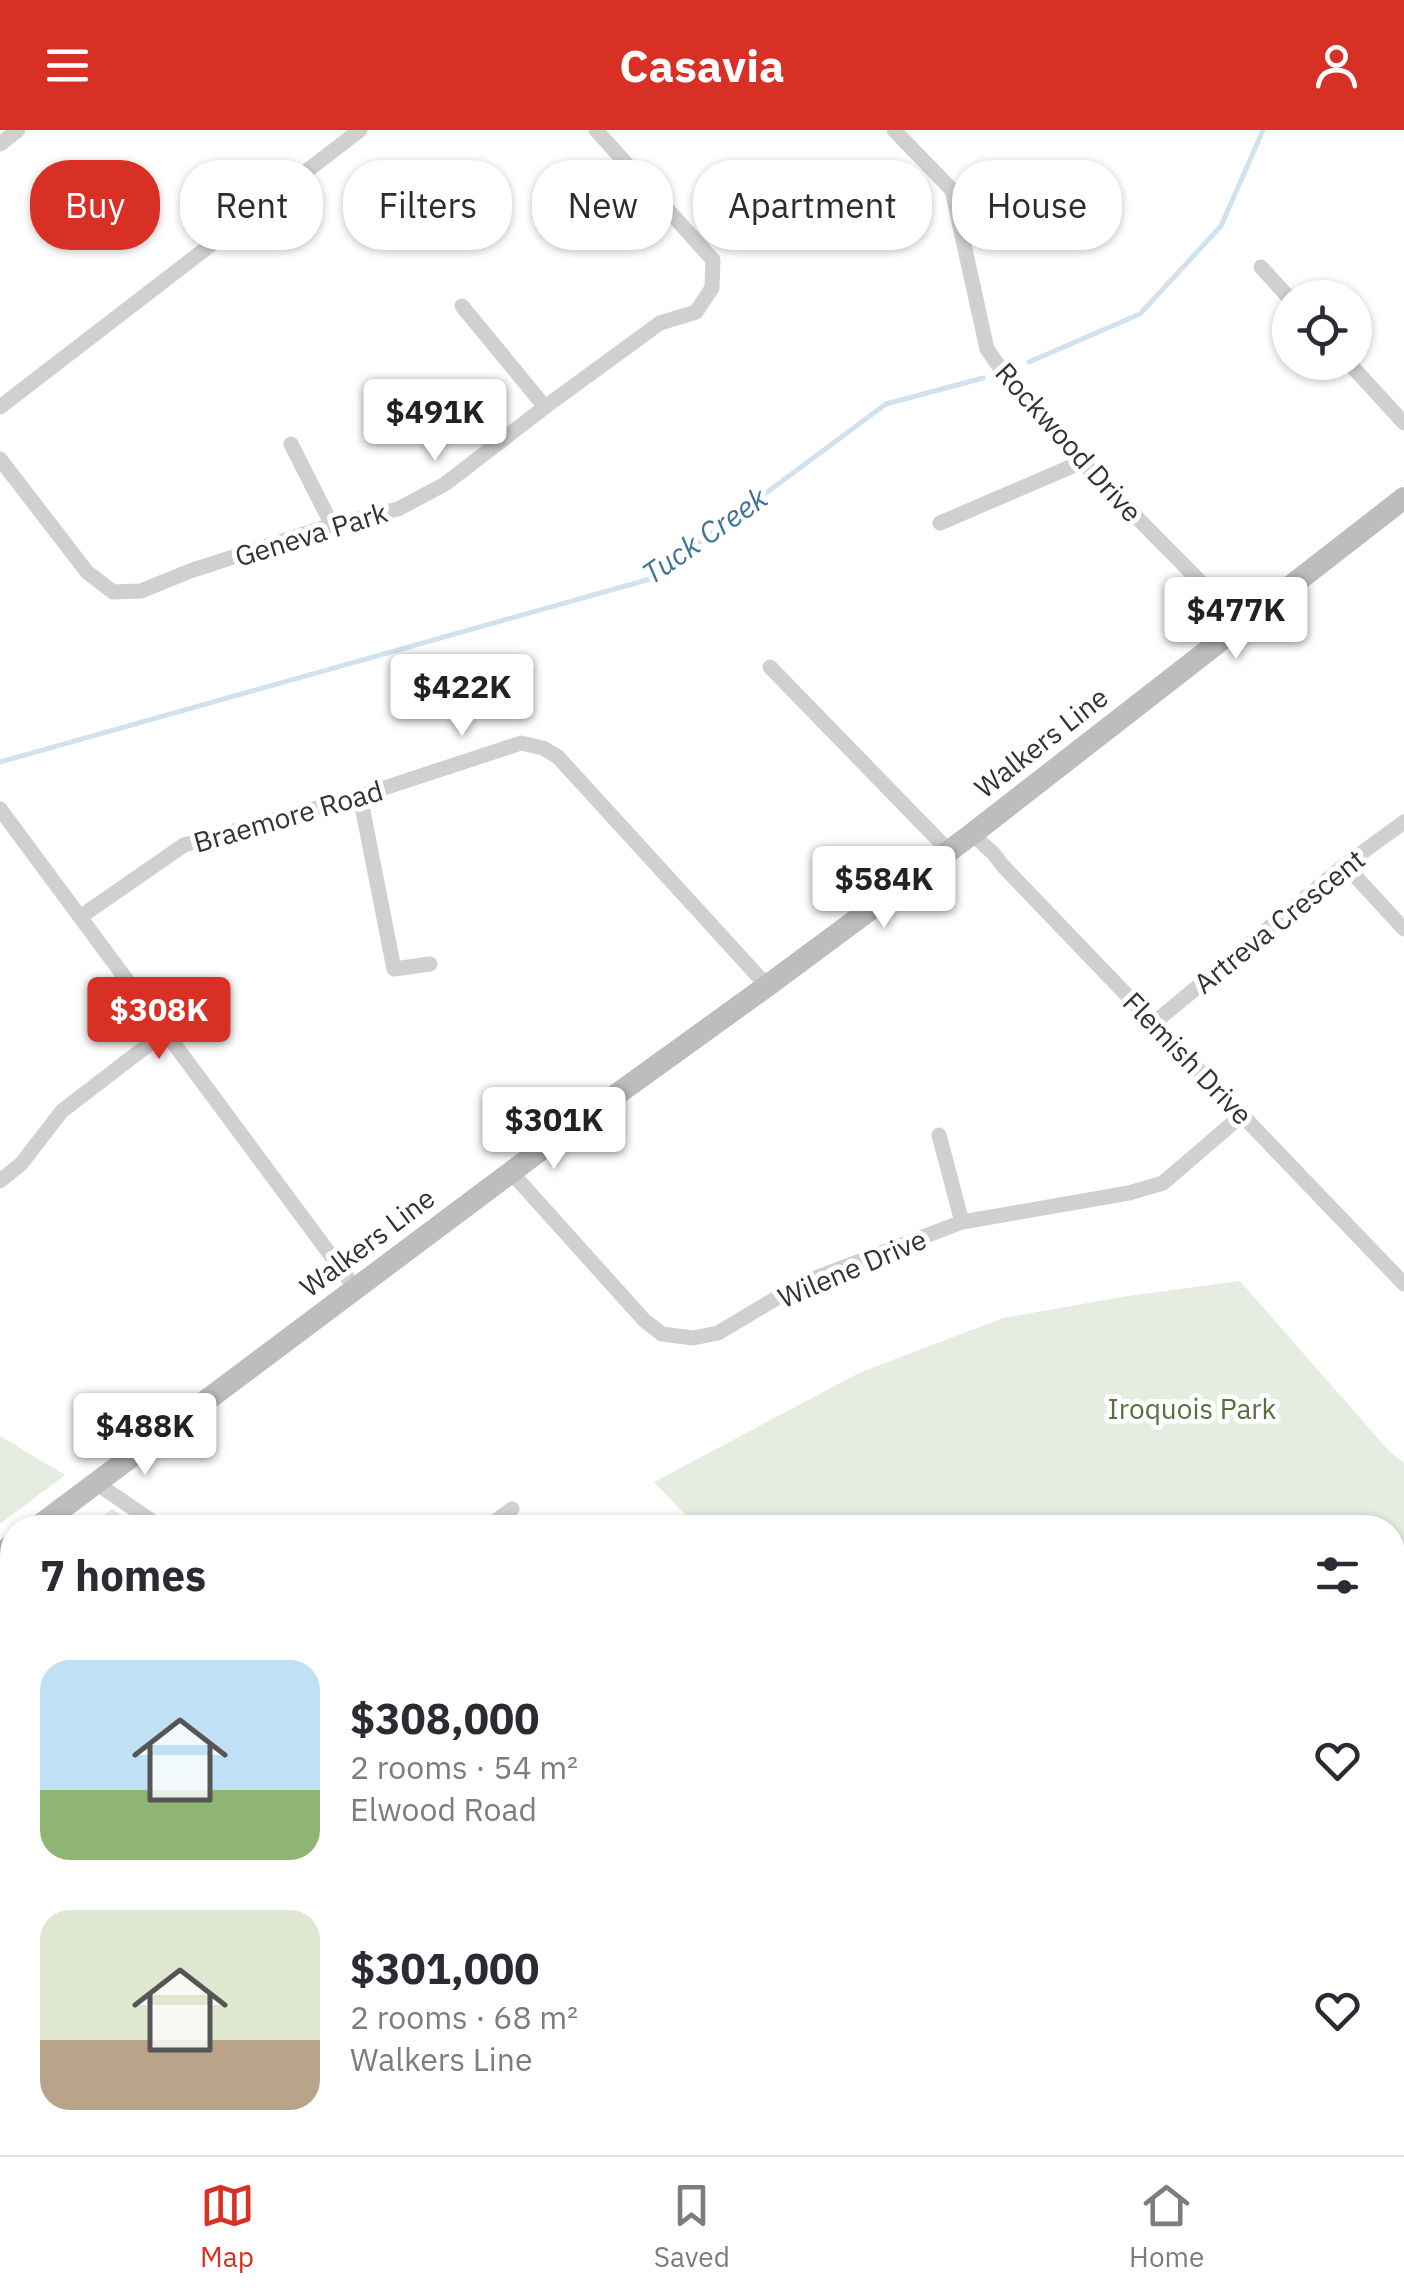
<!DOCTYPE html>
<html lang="en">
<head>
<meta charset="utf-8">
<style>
  :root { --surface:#fff; --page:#f7f7f7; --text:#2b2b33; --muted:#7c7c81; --line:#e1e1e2; --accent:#d93025 }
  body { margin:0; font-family:"IBM Plex Sans",sans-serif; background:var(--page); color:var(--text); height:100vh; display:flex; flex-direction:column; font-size:38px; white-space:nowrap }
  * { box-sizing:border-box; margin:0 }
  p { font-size:32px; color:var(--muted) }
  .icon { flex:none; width:55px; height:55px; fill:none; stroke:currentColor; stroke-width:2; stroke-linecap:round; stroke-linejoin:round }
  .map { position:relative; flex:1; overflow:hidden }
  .sheet { position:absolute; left:0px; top:1385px; width:1405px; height:640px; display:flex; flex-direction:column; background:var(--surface); border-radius:40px 40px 0 0; box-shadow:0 2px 8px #0004 }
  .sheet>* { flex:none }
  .top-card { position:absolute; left:30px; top:30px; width:1345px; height:90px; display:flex; gap:20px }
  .fabs { position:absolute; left:1272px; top:150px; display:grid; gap:20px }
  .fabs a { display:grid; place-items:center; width:100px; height:100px; border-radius:50%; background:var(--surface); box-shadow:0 2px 8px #0004; font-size:50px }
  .price { position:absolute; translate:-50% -85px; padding:0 22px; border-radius:10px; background:#fff; color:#222; font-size:32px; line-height:65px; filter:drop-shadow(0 2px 5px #0008) }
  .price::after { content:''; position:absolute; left:50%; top:60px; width:30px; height:22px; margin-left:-15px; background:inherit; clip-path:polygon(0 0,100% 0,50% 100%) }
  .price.current { background:var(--accent); color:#fff }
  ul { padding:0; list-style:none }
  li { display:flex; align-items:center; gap:30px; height:250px; padding:0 40px }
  li span { display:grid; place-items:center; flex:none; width:280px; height:200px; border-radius:30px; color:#555 }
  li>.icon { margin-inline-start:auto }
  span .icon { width:120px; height:120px; fill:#fffc; stroke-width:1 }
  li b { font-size:42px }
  h2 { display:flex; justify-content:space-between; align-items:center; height:120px; padding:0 40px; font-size:42px }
  .chip { padding:0 35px; border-radius:40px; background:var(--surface); box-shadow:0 2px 8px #0004; font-size:35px; line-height:90px }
  .chip.current { background:var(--accent); color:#fff }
  header { display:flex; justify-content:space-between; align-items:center; height:130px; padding:0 40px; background:var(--accent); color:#fff; font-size:45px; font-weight:700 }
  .dock { display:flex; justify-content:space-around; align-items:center; height:140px; border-top:2px solid var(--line); background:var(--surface); font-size:28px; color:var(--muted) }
  .dock a { display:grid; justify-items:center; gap:5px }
  .dock .current { color:var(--accent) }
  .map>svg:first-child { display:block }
  .green { fill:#e6ecdf }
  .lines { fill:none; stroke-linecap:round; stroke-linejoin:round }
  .stream { stroke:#cfe2ee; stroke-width:5 }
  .lane { stroke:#d0d0d0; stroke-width:8 }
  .street { stroke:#d0d0d0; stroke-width:15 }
  .secondary { stroke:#bdbdbd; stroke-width:22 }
  .labels { text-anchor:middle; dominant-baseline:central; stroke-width:10; stroke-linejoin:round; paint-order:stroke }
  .street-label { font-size:28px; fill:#333; stroke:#fff }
  .park-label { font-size:28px; fill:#56703f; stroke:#fff }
  .water-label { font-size:30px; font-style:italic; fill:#3f7597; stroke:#fff }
</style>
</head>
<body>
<header><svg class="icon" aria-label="menu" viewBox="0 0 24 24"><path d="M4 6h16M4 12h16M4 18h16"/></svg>Casavia<svg class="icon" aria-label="person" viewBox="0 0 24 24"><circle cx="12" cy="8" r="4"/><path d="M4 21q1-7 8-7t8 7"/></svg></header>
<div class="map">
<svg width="1404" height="2025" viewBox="0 0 1404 2025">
  <rect width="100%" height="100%" fill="#fff"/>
  <path class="green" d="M1240 1151 1389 1321 1404 1333V1648L1392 1646V1398L697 1397 654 1352 859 1243 1003 1188 1128 1166Z
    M0 1306 65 1345 0 1394Z
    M112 1379 139 1397H87Z
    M868 2013H1030L1025 2021 1030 2025H886Z"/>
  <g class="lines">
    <path class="stream" d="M1029 232 1140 184 1221 96 1263 0
      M0 632 650 449 886 274 983 248"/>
    <path class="lane" d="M0 1504 12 1515
      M0 1754 12 1750
      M0 1915 12 1927
      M0 2011 17 2025
      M304 2012 315 2025
      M1063 2018 1066 2012"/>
    <path class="street" d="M894 0 952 60 987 219 1007 248 1082 332 1242 494
      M0 14 18 0
      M1261 137 1290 169
      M462 176 545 277
      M1348 232 1404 293
      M0 277 360 0
      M291 314 332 395
      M0 329 87 442 113 462 141 461 190 441 332 395 398 379 445 354 545 277 660 193 696 182 712 158 713 130 596 0
      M940 393 1082 332
      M770 537 948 720
      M360 666 394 839 430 834
      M0 679 355 1158
      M972 704 993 723 1003 736 1404 1154
      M1345 735 1404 799
      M80 787 184 715 360 666 521 613 543 618 558 627 767 856
      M1155 892 1345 735 1404 692
      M939 1005 962 1092
      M511 1042 644 1190 662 1204 693 1208 718 1203 800 1154 962 1092 1129 1063 1163 1053 1242 985
      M0 1051 21 1034 62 981 165 902
      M96 1353 162 1398
      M486 1398 512 1379
      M1219 2012H1234"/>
    <path class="secondary" d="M36 1398 566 1001 767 856 972 704 1404 368
      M0 1424 12 1415
      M1392 1767 1404 1768
      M419 2025 435 2012"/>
  </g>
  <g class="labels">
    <g class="street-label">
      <text transform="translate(1069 312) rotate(48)">Rockwood Drive</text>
      <text transform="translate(311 404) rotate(-17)">Geneva Park</text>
      <text transform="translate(1041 612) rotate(-38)">Walkers Line</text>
      <text transform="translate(288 686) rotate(-16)">Braemore Road</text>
      <text transform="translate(1279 791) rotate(-39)">Artreva Crescent</text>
      <text transform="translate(1188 928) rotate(46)">Flemish Drive</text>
      <text transform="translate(367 1112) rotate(-37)">Walkers Line</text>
      <text transform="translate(852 1138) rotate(-23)">Wilene Drive</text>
    </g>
    <g class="park-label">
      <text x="1192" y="1278">Iroquois Park</text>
    </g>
    <g class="water-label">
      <text transform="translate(704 405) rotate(-35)">Tuck Creek</text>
    </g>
  </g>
</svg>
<div class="fabs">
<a><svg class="icon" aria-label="locate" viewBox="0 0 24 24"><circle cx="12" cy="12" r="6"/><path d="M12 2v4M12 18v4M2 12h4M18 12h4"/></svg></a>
</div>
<b class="price" style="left:435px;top:334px">$491K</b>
<b class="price" style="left:1236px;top:532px">$477K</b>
<b class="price" style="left:462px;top:609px">$422K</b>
<b class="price" style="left:884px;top:801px">$584K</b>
<b class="price current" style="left:159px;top:932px">$308K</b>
<b class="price" style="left:554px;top:1042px">$301K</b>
<b class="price" style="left:145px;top:1348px">$488K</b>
<div class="top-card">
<a class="chip current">Buy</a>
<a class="chip">Rent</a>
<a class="chip">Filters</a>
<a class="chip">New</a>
<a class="chip">Apartment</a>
<a class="chip">House</a>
</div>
<section class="sheet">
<h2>7 homes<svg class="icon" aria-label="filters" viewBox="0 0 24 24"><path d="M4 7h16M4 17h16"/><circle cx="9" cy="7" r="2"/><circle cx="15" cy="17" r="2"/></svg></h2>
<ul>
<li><span style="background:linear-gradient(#bfe0f5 65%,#8fb573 0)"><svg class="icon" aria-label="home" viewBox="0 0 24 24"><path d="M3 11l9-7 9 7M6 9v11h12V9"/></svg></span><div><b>$308,000</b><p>2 rooms · 54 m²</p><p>Elwood Road</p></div><svg class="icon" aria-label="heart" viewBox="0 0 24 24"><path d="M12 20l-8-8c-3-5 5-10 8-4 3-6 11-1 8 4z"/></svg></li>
<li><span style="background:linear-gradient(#dfe7d0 65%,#b9a48a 0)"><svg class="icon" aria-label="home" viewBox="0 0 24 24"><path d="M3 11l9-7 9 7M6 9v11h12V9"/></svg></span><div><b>$301,000</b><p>2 rooms · 68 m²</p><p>Walkers Line</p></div><svg class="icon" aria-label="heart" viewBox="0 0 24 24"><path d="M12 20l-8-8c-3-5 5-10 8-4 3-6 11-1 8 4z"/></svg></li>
</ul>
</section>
</div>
<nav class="dock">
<a class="current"><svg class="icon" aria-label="map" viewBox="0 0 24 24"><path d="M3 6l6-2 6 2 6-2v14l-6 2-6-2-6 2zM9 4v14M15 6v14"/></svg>Map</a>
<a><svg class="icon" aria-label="saved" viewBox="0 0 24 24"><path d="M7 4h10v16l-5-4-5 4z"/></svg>Saved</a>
<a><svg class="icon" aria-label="home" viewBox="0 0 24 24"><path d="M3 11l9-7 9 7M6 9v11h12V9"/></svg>Home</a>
</nav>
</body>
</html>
